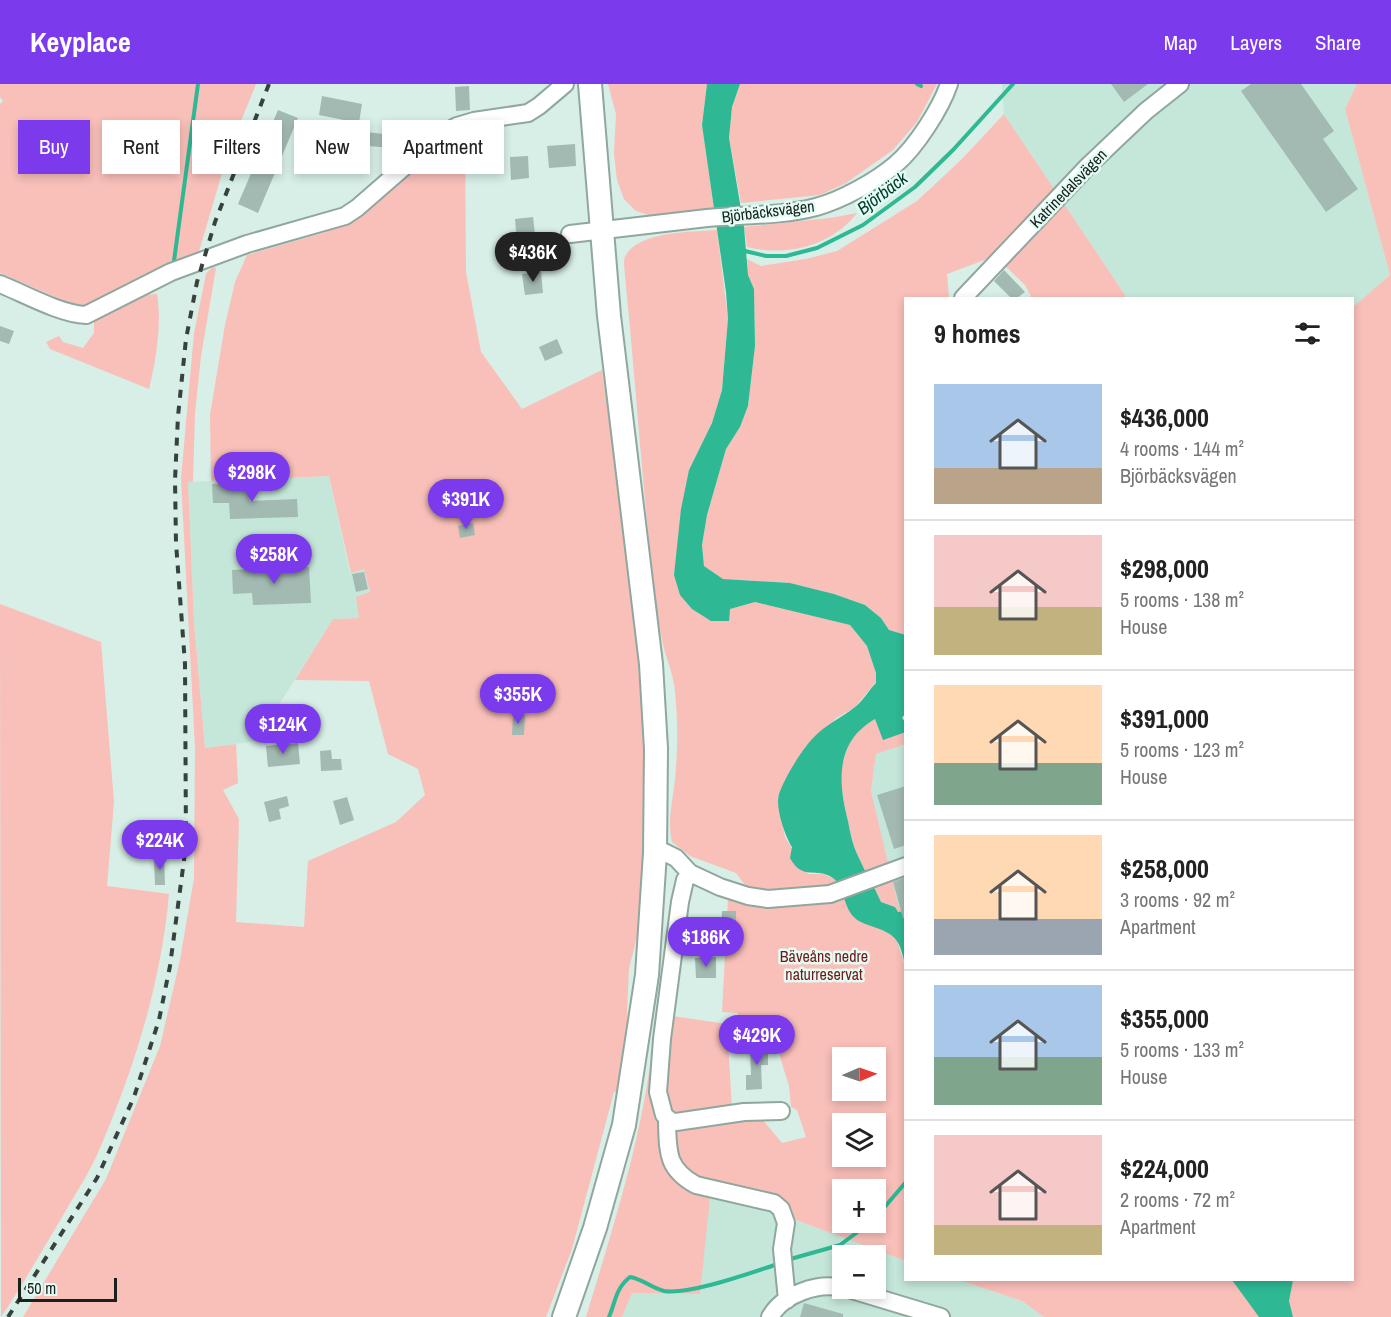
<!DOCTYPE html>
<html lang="en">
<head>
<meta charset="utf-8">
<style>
  :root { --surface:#fff; --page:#f2f2f2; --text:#222; --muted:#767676; --line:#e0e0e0; --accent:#7c3aed }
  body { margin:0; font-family:"Archivo Narrow",sans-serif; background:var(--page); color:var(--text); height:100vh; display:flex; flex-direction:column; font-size:22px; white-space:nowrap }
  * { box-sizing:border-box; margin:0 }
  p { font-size:20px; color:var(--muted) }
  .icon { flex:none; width:33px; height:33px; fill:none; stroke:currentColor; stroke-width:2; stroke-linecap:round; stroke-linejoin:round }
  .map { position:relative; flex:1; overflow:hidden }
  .side { position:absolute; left:904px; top:213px; width:450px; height:984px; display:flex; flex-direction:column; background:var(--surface); border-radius:0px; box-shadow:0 3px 9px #0003 }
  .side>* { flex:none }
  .hud { position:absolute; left:18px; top:36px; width:570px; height:54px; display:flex; gap:12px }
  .needle { width:39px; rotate:88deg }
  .fabs { position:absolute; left:832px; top:963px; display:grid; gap:12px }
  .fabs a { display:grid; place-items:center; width:54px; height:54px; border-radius:0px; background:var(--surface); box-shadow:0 3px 9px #0003; font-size:30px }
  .scale { position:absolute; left:18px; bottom:15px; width:99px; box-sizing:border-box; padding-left:6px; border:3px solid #18211e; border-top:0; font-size:16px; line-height:21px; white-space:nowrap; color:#18211e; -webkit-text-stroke:4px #e4fcf3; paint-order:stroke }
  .price { position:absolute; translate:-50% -51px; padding:0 14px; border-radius:21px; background:var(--accent); color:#fff; font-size:20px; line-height:39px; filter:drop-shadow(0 2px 3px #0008) }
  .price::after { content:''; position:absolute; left:50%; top:36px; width:18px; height:14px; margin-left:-9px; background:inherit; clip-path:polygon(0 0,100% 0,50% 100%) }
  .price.selected { background:#222; color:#fff }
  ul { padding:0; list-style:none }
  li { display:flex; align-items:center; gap:18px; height:150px; padding:0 30px }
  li+li { border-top:2px solid var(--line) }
  li span { display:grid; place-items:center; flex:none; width:168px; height:120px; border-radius:0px; color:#555 }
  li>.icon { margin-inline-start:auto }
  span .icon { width:72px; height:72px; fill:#fffc; stroke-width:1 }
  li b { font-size:26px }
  h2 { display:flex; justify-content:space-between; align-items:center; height:72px; padding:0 30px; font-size:26px }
  .pill { padding:0 21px; border-radius:0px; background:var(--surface); box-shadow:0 3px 9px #0003; font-size:21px; line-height:54px }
  .pill.selected { background:var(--accent); color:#fff }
  header { display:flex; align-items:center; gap:36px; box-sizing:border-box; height:84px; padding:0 30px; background:var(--accent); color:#fff }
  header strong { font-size:28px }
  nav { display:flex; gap:33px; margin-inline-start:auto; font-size:21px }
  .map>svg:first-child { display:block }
  .built { fill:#c5e7da; fill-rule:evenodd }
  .green { fill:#f9bfb9; fill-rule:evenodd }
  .water { fill:#2eb894 }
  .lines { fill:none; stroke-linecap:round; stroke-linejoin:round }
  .stream { stroke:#2eb894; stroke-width:4 }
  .building { fill:#a3bab2 }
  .street-casing { stroke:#90a79e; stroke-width:20 }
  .secondary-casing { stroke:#90a79e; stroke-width:26 }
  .street { stroke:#fff; stroke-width:16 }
  .secondary { stroke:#fff; stroke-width:22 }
  .rail { stroke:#37423e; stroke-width:4; stroke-dasharray:8 8; stroke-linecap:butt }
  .labels { text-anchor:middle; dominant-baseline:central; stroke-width:5; stroke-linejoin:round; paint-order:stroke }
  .street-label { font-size:16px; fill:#18211e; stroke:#e4fcf3 }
  .park-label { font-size:16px; fill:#73181a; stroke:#e4fcf3 }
  .water-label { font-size:18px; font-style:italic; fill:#003b2d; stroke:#e4fcf3 }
</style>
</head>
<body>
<header>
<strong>Keyplace</strong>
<nav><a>Map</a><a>Layers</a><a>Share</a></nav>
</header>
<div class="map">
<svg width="1391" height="1233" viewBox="0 0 1391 1233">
  <rect width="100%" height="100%" fill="#d7efe6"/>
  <path class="built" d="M1002 0H1357L1345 25 1390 191 1353 223V214H1127L1004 30Z
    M329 392 350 489 364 485 370 509 359 534 333 535 256 657 205 664 194 538 188 398Z
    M906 660V824L899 826 871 707 876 670Z
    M709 1114 756 1121 906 1177V1196H959L1022 1217 1044 1233H622L632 1209 700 1210ZM843 1172H876V1204H843Z"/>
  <path class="green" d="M0 0H256L227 72 198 171 83 225 0 189V20L3 17 0 13Z
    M608 0H707L702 41 714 125 652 132 636 127 624 115 617 96 614 70 616 30Z
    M740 0H937L917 38 893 66 846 99 820 111 741 119 729 54 732 23Z
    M1357 0H1391V1233H1044L1022 1217 959 1196H1353V223L1390 191 1345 25Z
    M1004 30 1127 214H1028L1031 212 1025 201 995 172 947 190 949 214H906V551L889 546 881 534 865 521 834 510 790 499 723 495 704 482 702 461 707 431 726 365 740 343 748 322 755 262 754 205 748 191 747 175 761 182 806 175 837 167 917 117 961 76Z
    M465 52 466 188 481 268 522 325 602 286 633 510 643 645 644 745 641 836 629 885 627 926 628 960 619 1009 614 1008 572 1165 546 1233H23L106 1095 160 962 180 876 194 794 195 664 181 395 194 249 206 190 212 183 216 184 201 272 195 329 193 398H188L194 538 205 664 236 660 238 699 223 706 239 735 236 838 304 843 308 777 396 738 425 711 418 685 388 670 369 597 295 596 333 535 359 534 356 513 370 508 364 485 351 489 329 392 211 397 210 331 225 241 235 198 247 171 326 148 353 135 432 68Z
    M857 129C832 162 786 173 747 163L744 143 830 134Z
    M717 146 728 235 722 306 712 339 689 386 674 491 730 525 755 518 850 541 867 562 876 589V598L855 623 835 635 778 712 785 753 808 790H824L835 795 842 809 879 844 896 854 906 885V1177L756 1121 710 1114 700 1210 632 1209 622 1233H586C615 1137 647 1039 655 938L659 948 660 1031 762 1035 782 1059 806 1053 797 1026 791 1023 789 1002 777 963 739 934 738 929 722 928 728 814 748 818 749 806 736 789 690 772 672 758C667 736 673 716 675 695 678 667 678 636 675 608 674 593 669 582 665 568 660 550 657 529 655 510 642 404 636 298 625 192 625 187 623 178 625 173 637 147 692 148 717 146ZM843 974H876V1006H843ZM843 1040H876V1072H843ZM843 1106H876V1138H843Z
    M157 210C162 240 156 276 149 305L50 265 46 258 59 252 63 258 83 264 94 249V235L145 211Z
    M0 520 101 558 114 718 107 802 169 810C161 899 135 982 100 1064 91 1086 77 1107 65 1128 44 1163 24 1199 1 1233Z
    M875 635 884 655 906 648V660L876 670 871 707 899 825 906 824V827L898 828 895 823 881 818C874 802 865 788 858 772 853 761 850 748 848 737 838 697 835 658 875 635Z
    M672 932 727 940 732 1025 673 1031 664 1010Z"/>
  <path class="water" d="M707 0H740L732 23 729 54 744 143 748 191 754 205 755 262 748 322 740 343 726 365 707 431 702 461 704 482 723 495 790 499 834 510 865 521 881 534 889 546 906 551V628L902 634 906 639V648L883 656 875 635C835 658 838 698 848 737 850 748 853 762 858 772 865 788 874 802 881 818L895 823 898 828 906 827V885C900 858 899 851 871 842 866 840 859 838 855 834 843 824 845 803 833 794 816 782 803 798 790 774L792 763C785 752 775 723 779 710 785 693 801 667 813 654 825 641 841 634 855 623 863 617 869 606 876 599V589L867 562 850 541 755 518 730 525 729 537H711L692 525 680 511 674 491 681 425 689 386 712 339 722 306 728 235 726 208 702 41Z
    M1232 1196H1293L1289 1217 1293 1233H1259Z"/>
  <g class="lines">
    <path class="stream" d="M917 0 921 2
      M745 167 766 172H786L817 164 863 141 915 103 953 66 1013 0
      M174 177 198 0
      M876 1133 906 1098
      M787 1176 840 1161 871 1138
      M609 1233C616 1217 615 1205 630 1193 643 1195 651 1204 664 1207 689 1211 750 1189 775 1181"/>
  </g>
  <path class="building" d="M1111 0H1148L1124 18Z
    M1251 0H1301L1334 47 1323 55 1358 105 1326 128 1241 7Z
    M469 2 470 26 456 27 455 3Z
    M322 12 362 20 359 39 319 31Z
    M278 26 298 34 258 129 238 120Z
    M356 47 394 51 393 64 355 61Z
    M575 60 576 82 549 84 547 62Z
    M528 72 529 94 511 96 510 73Z
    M533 133 536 159 517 161 515 135Z
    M1004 186 1025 208 1017 214H1011L994 197Z
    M541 188 543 209 525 211 522 190Z
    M0 242 14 247 9 260 0 257Z
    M557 255 563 269 545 277 539 263Z
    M249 399 250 417 297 415 298 433 230 435 229 419H213L212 400Z
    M473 439 475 451 460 454 458 442Z
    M309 483 311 519 253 521 252 509 233 510 232 486Z
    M364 488 368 505 356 508 352 490Z
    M513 631H525L524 651H512Z
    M298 659 300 680 268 683 266 662Z
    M331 666 332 675H341L342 686 321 687 320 667Z
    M906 702V761L894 765 877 711Z
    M287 712 289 722 279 725 281 735 269 738 264 718Z
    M347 713 354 736 340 741 333 717Z
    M154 773H164L165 801H155Z
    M906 793V834H903L893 798Z
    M722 827H736V845H721Z
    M716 873V894H696L695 874Z
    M750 961H768V981H761L762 1005 746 1006V991H751Z
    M804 1219 843 1230V1233H800Z"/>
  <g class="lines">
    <g class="street-casing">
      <path id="street" d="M570 150C616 145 661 139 707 134 742 131 782 132 816 123 842 116 876 97 896 80 916 63 941 24 949 0
        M0 200C25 210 60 230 86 231L171 188 247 160 345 132 357 124 441 51 457 42 474 37 528 29 539 22 565 0
        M963 214 1088 82 1146 27 1180 0
        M655 769 664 768 676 774 690 789 720 803 748 812 768 815 830 810 906 782
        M690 789 685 796 680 818 662 955 658 1008 664 1031 671 1037 676 1038 744 1028 781 1027
        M668 1035 667 1039C668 1069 667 1085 696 1101L774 1119 781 1125 786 1139 782 1165 787 1216
        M845 1204 941 1233
        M770 1233C783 1210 818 1198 843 1204"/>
    </g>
    <g class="secondary-casing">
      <path id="secondary" d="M564 1233 595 1144 624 1041 647 891 655 769 656 665 651 580 609 232 590 0"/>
    </g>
    <use href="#street" class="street"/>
    <use href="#secondary" class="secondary"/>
    <path class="rail" d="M8 1233 97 1094 134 1013 159 936 170 882 186 761 185 580 176 459 175 396 178 332 186 255 197 198 215 138 269 0"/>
  </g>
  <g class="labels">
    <g class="street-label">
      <text transform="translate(1068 104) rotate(-46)">Katrinedalsvägen</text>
      <text transform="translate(768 127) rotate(-7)">Björbäcksvägen</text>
    </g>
    <g class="park-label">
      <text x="824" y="872">Bäveåns nedre<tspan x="824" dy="18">naturreservat</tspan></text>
    </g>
    <g class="water-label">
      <text transform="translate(882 109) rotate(-37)">Björbäck</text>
    </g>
  </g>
</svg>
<div class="fabs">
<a><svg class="needle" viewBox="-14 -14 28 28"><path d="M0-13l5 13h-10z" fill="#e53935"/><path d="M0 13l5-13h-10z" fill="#767676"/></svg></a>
<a><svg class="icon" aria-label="layers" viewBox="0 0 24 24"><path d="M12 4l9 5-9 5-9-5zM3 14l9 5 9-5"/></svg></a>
<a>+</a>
<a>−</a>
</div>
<div class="scale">50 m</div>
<b class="price selected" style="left:533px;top:199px">$436K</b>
<b class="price" style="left:252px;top:419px">$298K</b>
<b class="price" style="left:466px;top:446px">$391K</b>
<b class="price" style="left:274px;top:501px">$258K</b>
<b class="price" style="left:518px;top:641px">$355K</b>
<b class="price" style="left:283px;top:671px">$124K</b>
<b class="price" style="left:160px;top:787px">$224K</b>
<b class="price" style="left:706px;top:884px">$186K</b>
<b class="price" style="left:757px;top:982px">$429K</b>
<div class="hud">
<a class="pill selected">Buy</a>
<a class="pill">Rent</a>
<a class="pill">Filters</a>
<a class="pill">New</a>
<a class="pill">Apartment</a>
</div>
<section class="side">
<h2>9 homes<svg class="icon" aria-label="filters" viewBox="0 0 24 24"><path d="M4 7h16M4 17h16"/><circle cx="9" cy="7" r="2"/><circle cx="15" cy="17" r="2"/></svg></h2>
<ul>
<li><span style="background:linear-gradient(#a9c7e8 70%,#b9a48a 0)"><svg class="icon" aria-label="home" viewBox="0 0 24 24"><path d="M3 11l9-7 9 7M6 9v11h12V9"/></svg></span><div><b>$436,000</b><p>4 rooms · 144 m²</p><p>Björbäcksvägen</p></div></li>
<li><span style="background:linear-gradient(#f6c9c9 60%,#c2b280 0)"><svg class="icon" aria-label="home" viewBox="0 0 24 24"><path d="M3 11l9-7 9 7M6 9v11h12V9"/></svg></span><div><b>$298,000</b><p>5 rooms · 138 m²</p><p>House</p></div></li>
<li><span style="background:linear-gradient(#ffd9b3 65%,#7fa58c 0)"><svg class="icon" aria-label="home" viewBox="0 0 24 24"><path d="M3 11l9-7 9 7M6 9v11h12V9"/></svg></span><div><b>$391,000</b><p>5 rooms · 123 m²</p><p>House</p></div></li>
<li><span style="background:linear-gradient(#ffd9b3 70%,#9aa5b1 0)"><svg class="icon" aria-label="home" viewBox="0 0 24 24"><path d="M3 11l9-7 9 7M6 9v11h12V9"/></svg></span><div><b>$258,000</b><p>3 rooms · 92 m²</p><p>Apartment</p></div></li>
<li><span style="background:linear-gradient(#a9c7e8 60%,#7fa58c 0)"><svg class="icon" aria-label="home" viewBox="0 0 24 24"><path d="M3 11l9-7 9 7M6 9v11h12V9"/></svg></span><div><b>$355,000</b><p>5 rooms · 133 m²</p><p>House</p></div></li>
<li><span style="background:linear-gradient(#f6c9c9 75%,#c2b280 0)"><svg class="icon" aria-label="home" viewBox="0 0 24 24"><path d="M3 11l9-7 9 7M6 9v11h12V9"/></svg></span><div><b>$224,000</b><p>2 rooms · 72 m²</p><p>Apartment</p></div></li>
</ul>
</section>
</div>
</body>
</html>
